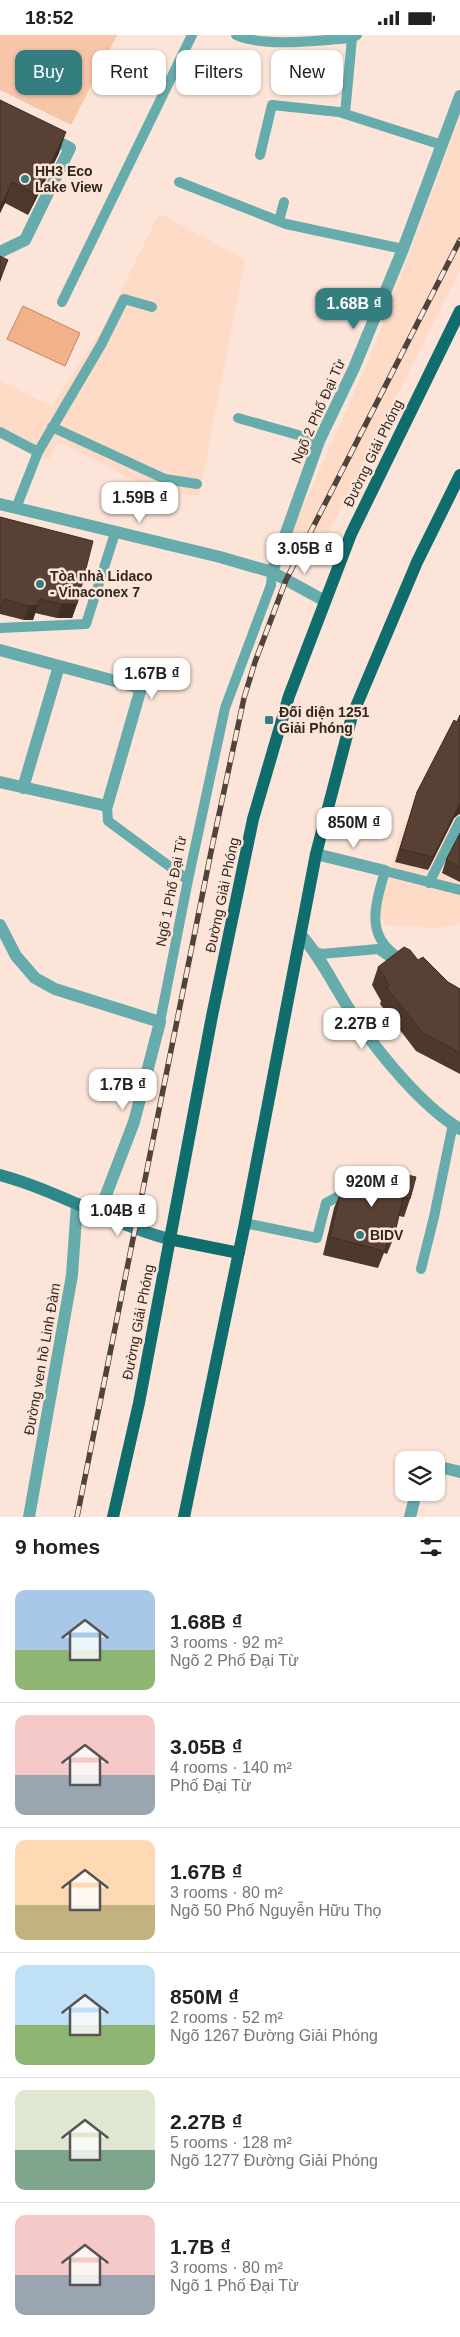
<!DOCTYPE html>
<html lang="en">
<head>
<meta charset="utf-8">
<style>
  :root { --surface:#fff; --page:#f6f6f6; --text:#222; --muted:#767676; --line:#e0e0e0; --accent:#357e7f }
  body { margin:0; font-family:Helvetica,sans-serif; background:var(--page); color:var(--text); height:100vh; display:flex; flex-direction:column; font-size:19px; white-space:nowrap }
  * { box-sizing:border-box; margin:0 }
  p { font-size:16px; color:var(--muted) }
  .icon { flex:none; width:28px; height:28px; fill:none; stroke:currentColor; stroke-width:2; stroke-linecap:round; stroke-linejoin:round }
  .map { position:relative; height:1482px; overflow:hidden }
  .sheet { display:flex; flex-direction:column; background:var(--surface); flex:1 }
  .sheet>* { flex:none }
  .guide { position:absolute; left:15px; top:15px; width:430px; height:45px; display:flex; gap:10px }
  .buttons { position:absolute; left:395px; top:1416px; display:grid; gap:10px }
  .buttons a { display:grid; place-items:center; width:50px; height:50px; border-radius:10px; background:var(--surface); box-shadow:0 1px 4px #0004; font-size:25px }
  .price { position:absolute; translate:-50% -42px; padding:0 11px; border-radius:10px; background:#fff; color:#222; font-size:16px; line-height:32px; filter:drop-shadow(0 1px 2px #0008) }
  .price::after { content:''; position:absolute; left:50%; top:30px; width:15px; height:11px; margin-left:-8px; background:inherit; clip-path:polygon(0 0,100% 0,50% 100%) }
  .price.current { background:var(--accent); color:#fff }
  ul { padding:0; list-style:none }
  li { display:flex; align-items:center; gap:15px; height:125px; padding:0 15px }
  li+li { border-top:1px solid var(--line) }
  li span { display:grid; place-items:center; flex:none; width:140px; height:100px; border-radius:10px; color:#555 }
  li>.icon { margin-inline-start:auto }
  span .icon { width:60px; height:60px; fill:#fffc; stroke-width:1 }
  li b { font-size:21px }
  h2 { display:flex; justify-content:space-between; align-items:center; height:60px; padding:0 15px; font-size:21px }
  .tag { padding:0 18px; border-radius:10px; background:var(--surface); box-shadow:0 1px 4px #0004; font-size:18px; line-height:45px }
  .tag.current { background:var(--accent); color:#fff }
  .status { display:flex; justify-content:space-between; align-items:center; height:35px; padding:0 25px; background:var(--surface); direction:ltr }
  .status svg { height:14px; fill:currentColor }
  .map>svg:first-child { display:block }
  .built { fill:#fedbc6 }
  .green { fill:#f7c5a7 }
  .water { fill:#f3b189; stroke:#b9886a }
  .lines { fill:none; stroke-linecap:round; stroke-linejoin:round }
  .service { stroke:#67acac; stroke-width:10 }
  .minor { stroke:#67acac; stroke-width:12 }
  .tertiary { stroke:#67acac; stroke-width:12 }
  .secondary { stroke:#2c888a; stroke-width:12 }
  .primary { stroke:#0f6d6e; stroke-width:12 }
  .rail-casing { stroke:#4f443c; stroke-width:5.5 }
  .rail { stroke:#fce5d8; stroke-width:4; stroke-dasharray:11; stroke-linecap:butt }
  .wall { fill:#4c382d }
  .shaded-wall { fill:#3e2e24 }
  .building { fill:#584134; stroke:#3e2e24 }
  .poi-dot { fill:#357e7f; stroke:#fce5d8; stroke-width:2 }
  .labels { text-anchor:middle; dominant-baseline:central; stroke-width:5; stroke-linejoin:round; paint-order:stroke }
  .poi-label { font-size:14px; font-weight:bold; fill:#312721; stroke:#fce5d8; text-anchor:start }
  .street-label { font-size:14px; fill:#312721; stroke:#fce5d8 }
</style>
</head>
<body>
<div class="status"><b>18:52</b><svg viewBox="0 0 49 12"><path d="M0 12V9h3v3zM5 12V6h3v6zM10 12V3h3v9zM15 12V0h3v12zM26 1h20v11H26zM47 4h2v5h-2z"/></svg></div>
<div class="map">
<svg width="460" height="1482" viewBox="0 0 460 1482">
  <rect width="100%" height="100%" fill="#fce5d8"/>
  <path class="built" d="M460 82V235L312 530 281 521 371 320Z
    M159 178 245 225 199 461 154 456 58 406 49 425 0 405V346L52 371 104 291Z
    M460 679V889L439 893 385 890 379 879 398 802Z"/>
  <path class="green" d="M0 0H117L71 90 0 55Z"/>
  <path class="water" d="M23 271 80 298 65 331 7 304Z"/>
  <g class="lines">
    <path class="service" d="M236 0C265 13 320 5 352 3L357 0
      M345 79 352 3
      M260 120 272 70 339 77 442 110
      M179 147 286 189 403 214
      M279 186 284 167
      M62 267 192 0
      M238 383 319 406
      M52 392 165 444 197 449
      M0 397 38 417
      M16 473 38 417 101 310 124 264 152 272
      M0 593 86 589 115 498
      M107 771 108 786 188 845
      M429 848 460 786
      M316 917 321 919 378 914 388 921
      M405 926C364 904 374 874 385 836L460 855
      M160 987 188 845 225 673 271 550 272 537
      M245 1188 317 1203 326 1168 350 1155
      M421 1234 434 1182 453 1089"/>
    <path class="minor" d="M0 217 25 205 70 113 47 101
      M272 537 319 406 354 333 403 214 460 61
      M0 615 141 653 107 771 0 747
      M23 753 59 631
      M316 819 385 836
      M0 890 16 921 35 943 55 954 160 987 134 1087 106 1160 101 1169 91 1174
      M301 900C324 926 337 958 357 986 382 1022 423 1072 460 1094
      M436 1431 460 1437
      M29 1482 72 1240 77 1169
      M410 1482 416 1458"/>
    <path class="tertiary" d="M0 469 220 522 272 537 325 566"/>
    <path class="secondary" d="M0 1140C59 1156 109 1188 169 1204"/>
    <path class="primary" d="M169 1204 239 1218
      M113 1482 139 1368 212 981 253 784 289 661 351 499 460 276
      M184 1482 245 1188 316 819 352 681 417 527 460 440"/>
    <g class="rail-casing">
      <path id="rail" d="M77 1482 212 812 244 663 255 627 286 545 460 205"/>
    </g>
    <use href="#rail" class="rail"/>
  </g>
  <path class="wall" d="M0 65 59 118 28 180 5 168 0 178Z
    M0 482 77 569 72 583H57L35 578 33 585H24L0 579Z
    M460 680V780L459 779 454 783 428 835 395 827 417 757Z
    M460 798V847L442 838 446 825Z
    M418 925 448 947 460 954V1039L416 1016 380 969 381 966 372 950 378 932Z
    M376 1133 410 1164 404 1182 399 1181 394 1202 387 1219 384 1218 378 1233 323 1220 334 1173 341 1156Z"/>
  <path class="shaded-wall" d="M66 97 59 118 28 180 36 159Z
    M12 147 5 168 0 178V173Z
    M8 225 0 247V242Z
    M62 569H77L72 583H57Z
    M38 570 33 585H24L29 571Z
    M460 769V777L459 779 454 783 428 835 433 822 459 770Z"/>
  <path class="building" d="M0 65 66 97 36 159 12 147 0 173Z
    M0 221 8 225 0 242Z
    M0 482 93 506 77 569H62L40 564 38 570 29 571 4 564 0 574Z
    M460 680V769L459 770 433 822 400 814 417 757 454 685 457 687Z
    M460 798V832L446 825Z
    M404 912 410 915 418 925 423 922 448 947 460 954V1018L423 998 386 952 389 950 378 932Z
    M376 1133 416 1142 410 1164 403 1163 394 1202 389 1201 385 1216 330 1202 341 1156Z"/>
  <g class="poi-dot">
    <circle cx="25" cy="144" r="5"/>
    <circle cx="40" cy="549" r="5"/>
    <rect x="264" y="680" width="10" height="10" rx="2.5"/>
    <circle cx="360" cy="1200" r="5"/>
  </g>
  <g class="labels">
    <g class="poi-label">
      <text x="35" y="136">HH3 Eco<tspan x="35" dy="16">Lake View</tspan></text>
      <text x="50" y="541">Tòa nhà Lidaco<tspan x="50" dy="16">- Vinaconex 7</tspan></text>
      <text x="279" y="677">Đối diện 1251<tspan x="279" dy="16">Giải Phóng</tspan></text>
      <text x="370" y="1200">BIDV</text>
    </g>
    <g class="street-label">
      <text transform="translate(318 376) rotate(-66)">Ngõ 2 Phố Đại Từ</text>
      <text transform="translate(373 418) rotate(-64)">Đường Giải Phóng</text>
      <text transform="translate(171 856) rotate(-79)">Ngõ 1 Phố Đại Từ</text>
      <text transform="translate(222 860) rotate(-78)">Đường Giải Phóng</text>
      <text transform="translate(138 1287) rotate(-79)">Đường Giải Phóng</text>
      <text transform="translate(42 1324) rotate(-80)">Đường ven hồ Linh Đàm</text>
    </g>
  </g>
</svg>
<div class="buttons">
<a><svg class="icon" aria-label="layers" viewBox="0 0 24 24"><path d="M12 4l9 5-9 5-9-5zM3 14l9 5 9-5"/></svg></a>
</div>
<b class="price current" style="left:354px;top:295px">1.68B ₫</b>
<b class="price" style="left:140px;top:489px">1.59B ₫</b>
<b class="price" style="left:305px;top:540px">3.05B ₫</b>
<b class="price" style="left:152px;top:665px">1.67B ₫</b>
<b class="price" style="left:354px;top:814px">850M ₫</b>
<b class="price" style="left:362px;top:1015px">2.27B ₫</b>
<b class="price" style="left:123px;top:1076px">1.7B ₫</b>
<b class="price" style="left:372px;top:1173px">920M ₫</b>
<b class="price" style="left:118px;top:1202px">1.04B ₫</b>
<div class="guide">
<a class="tag current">Buy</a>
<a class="tag">Rent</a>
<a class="tag">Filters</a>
<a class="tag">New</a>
</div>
</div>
<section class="sheet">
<h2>9 homes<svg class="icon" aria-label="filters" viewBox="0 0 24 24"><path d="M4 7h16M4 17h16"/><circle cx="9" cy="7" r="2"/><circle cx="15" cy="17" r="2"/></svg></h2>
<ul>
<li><span style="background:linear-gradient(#a9c7e8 60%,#8fb573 0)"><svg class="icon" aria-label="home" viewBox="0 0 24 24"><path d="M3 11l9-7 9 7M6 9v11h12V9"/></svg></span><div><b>1.68B ₫</b><p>3 rooms · 92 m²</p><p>Ngõ 2 Phố Đại Từ</p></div></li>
<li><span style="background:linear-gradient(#f6c9c9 60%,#9aa5b1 0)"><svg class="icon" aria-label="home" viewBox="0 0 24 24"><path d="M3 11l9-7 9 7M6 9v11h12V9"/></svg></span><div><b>3.05B ₫</b><p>4 rooms · 140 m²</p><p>Phố Đại Từ</p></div></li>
<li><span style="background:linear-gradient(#ffd9b3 65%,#c2b280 0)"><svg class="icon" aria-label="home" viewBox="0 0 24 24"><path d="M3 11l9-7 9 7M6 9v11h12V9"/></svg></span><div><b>1.67B ₫</b><p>3 rooms · 80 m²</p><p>Ngõ 50 Phố Nguyễn Hữu Thọ</p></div></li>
<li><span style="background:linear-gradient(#bfe0f5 60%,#8fb573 0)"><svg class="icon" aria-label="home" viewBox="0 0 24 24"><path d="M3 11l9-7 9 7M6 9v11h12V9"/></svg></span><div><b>850M ₫</b><p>2 rooms · 52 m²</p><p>Ngõ 1267 Đường Giải Phóng</p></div></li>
<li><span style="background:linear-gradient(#dfe7d0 60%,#7fa58c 0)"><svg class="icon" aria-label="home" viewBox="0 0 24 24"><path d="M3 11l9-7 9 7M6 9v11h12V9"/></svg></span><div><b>2.27B ₫</b><p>5 rooms · 128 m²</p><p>Ngõ 1277 Đường Giải Phóng</p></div></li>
<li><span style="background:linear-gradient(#f6c9c9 60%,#9aa5b1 0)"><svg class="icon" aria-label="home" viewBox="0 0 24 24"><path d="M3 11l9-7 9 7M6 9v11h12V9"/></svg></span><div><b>1.7B ₫</b><p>3 rooms · 80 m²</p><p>Ngõ 1 Phố Đại Từ</p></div></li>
</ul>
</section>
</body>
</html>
